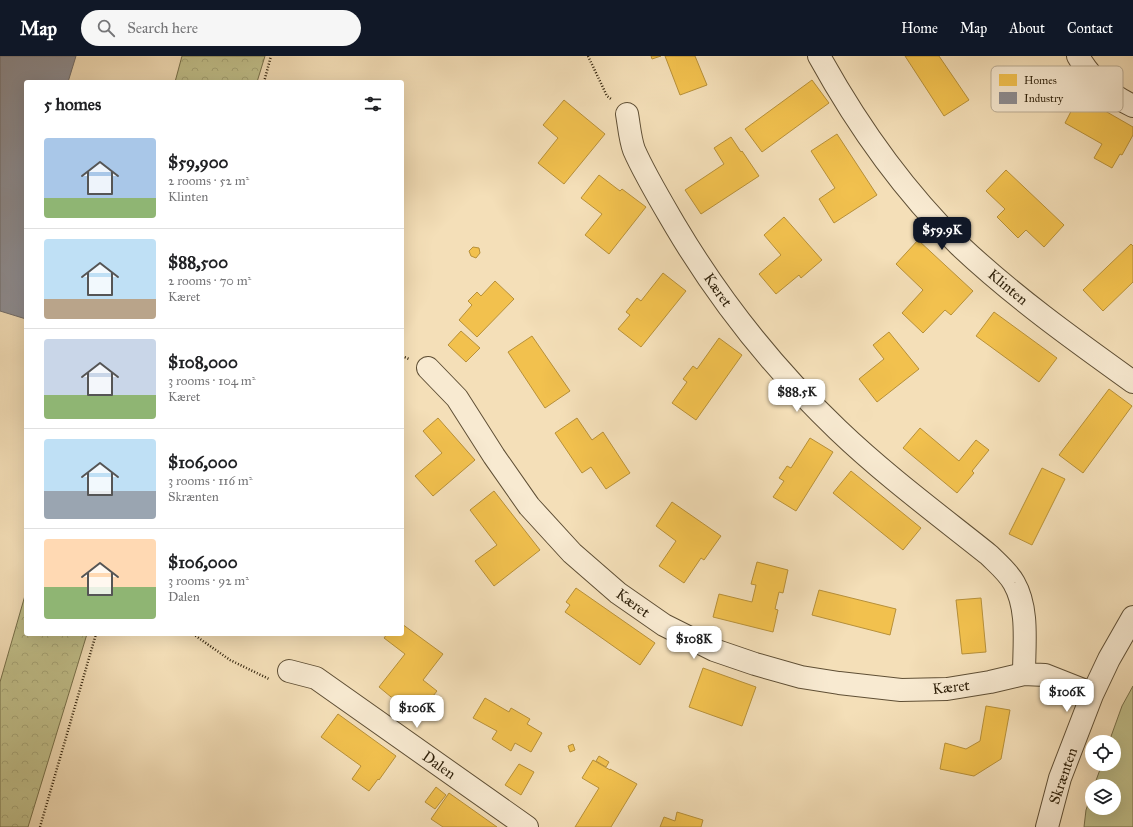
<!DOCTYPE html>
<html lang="en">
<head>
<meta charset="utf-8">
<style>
  :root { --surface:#fff; --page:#f6f6f6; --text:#202124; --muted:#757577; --line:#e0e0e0; --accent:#111827 }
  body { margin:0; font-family:"IM FELL Great Primer",serif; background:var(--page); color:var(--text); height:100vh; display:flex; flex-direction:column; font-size:15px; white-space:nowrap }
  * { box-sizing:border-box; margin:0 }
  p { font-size:13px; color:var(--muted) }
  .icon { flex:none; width:22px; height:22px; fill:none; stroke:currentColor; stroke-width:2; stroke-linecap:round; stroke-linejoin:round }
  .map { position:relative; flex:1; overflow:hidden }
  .drawer { position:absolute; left:24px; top:24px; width:380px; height:556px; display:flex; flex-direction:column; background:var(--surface); border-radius:4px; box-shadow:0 4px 16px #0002 }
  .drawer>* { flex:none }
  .tools { position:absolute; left:1085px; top:679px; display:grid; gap:8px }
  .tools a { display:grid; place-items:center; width:36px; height:36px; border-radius:50%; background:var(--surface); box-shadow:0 4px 16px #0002; font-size:20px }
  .price { position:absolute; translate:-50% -34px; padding:0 9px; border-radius:8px; background:#fff; color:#222; font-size:13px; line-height:26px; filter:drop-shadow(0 1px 2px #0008) }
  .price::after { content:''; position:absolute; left:50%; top:24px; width:12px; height:9px; margin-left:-6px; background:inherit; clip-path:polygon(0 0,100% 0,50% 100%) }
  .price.current { background:var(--accent); color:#fff }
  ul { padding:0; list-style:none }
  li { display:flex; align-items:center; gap:12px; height:100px; padding:0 20px }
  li+li { border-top:1px solid var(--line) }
  li span { display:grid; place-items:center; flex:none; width:112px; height:80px; border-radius:4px; color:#555 }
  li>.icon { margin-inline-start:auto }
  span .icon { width:48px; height:48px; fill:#fffc; stroke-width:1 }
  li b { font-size:17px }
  h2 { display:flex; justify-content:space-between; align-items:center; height:48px; padding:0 20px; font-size:17px }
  header { display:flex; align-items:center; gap:24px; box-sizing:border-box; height:56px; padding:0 20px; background:var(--accent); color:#fff }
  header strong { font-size:19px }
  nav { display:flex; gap:22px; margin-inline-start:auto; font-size:14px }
  .search { width:280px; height:36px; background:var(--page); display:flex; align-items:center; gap:10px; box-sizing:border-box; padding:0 14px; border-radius:22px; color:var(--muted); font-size:15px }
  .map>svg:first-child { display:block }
  .grass { fill:#c1c08b; stroke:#77704a }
  .forest { fill:url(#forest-crowns); stroke:#77704a }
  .homes { fill:#f2c14e; stroke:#b79039 }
  .industry { fill:#8d8d92; stroke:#706c69 }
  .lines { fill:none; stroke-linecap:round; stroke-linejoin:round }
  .minor-casing { stroke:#5f4f35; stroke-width:24 }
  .path { stroke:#2d1f09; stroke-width:2.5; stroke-dasharray:1 2; stroke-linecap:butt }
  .minor { stroke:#f8ead1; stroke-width:22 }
  .labels { text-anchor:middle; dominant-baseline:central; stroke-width:4; stroke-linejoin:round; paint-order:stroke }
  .street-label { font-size:15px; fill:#2d1f09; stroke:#f8ead1 }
  .key { fill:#f8ead1; stroke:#bbad95; stroke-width:1 }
  .key-label { font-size:11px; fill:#2d1f09 }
</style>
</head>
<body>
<header>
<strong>Map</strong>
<div class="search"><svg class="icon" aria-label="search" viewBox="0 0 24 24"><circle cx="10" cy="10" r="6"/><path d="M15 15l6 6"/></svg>Search here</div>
<nav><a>Home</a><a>Map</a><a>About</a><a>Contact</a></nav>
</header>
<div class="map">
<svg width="1133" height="771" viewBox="0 0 1133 771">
  <defs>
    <pattern id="forest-crowns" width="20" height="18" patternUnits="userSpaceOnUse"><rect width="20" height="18" fill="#c1c08b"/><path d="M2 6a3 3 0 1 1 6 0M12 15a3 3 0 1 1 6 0" fill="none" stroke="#a6a577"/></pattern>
  </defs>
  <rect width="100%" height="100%" fill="#f4dfb8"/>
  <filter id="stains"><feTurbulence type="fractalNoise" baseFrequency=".005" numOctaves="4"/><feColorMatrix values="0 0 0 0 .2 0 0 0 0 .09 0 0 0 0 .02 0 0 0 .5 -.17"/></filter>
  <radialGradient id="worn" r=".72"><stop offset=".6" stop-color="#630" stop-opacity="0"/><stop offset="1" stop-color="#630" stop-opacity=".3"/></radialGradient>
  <path class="grass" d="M1133 630V771H1084L1086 754 1092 737V752H1114V730H1094L1102 708H1114V686H1109L1122 650Z"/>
  <path class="forest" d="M182 0H265L257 26H175Z
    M26 536V578H87L28 771H0V626Z"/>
  <path class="homes" d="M651 0H661L652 3Z
    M665 0H695L707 29 680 39Z
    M905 0H939L969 44 944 60Z
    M812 24 829 47 762 96 745 73Z
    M1079 40 1133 71V79L1122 99 1120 98 1112 112 1094 102 1102 88 1065 67Z
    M564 44 605 78 564 128 538 107 558 82 543 69Z
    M837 78 877 139 834 167 819 143 835 132 811 95Z
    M731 81 741 96 742 95 759 120 701 158 685 134 724 108 714 92Z
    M1006 114 1064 169 1044 191 1026 174 1018 182 997 161 1005 153 986 135Z
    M599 119 620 135 622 133 646 151 609 198 585 179 602 158 581 142Z
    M784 161 822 204 801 222 799 219 776 238 759 218 781 199 764 179Z
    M918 184 973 235 951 259 945 254 923 277 902 257 923 234 896 208Z
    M1131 188 1133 190V226L1103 255 1083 234Z
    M473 191 479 192 480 197 476 202 471 200 469 195Z
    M663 217 686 235 641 291 618 273 630 259 626 256 637 242 641 245Z
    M495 225 514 243 477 281 459 264 472 249 468 245 477 236 481 240Z
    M994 256 1057 302 1039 326 976 280Z
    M461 275 480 292 466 306 448 289Z
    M889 276 919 313 877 346 859 323 884 303 873 289Z
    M532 280 570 335 545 352 508 296Z
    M719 282 742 299 696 364 672 347 687 326 683 323 693 310 697 313Z
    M1109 333 1132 350 1083 417 1059 399Z
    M438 362 475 404 433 440 415 420 442 397 423 375Z
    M577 362 592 384 603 376 630 417 606 433 591 411 582 417 555 377Z
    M920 372 959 405 976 384 989 394 972 415 974 417 957 437 903 392Z
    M810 382 833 396 796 455 773 441 784 425 779 422 787 410 791 412Z
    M1042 412 1065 423 1032 489 1009 478Z
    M851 415 921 472 903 494 833 437Z
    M494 435 540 494 494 530 475 505 497 489 470 454Z
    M672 446 721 480 704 504 701 502 684 527 659 510 676 485 656 470Z
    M757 506 788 514 783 537 779 536 775 553 778 554 773 576 713 561 719 538 752 546 756 529 751 528Z
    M576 532 655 587 640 609 565 556 570 549 566 546Z
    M819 534 896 553 890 579 812 559Z
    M981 542 986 596 962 598 956 544Z
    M402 568 443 598 423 624 437 635 421 655 407 644 402 650 379 631 405 598 384 582 387 578H402Z
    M703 612 756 631 742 670 689 651Z
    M485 642 509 656 511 652 530 663 527 668 542 677 531 696 515 687 511 695 492 683 497 675 473 662Z
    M986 650 1010 654 1001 703 974 720 940 713 945 687 966 693 980 685Z
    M338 658 396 700 379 724 378 723 369 735 352 723 361 710 321 681Z
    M573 688 575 694 570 696 568 690Z
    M599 700 609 706 606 711 596 705Z
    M593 704 610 714V713L637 728 611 771H575L599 732 582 722Z
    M519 708 534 716 521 739 505 729Z
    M436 731 446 739 435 753 425 746Z
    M449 737 497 771H443L431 763Z
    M677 756 703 764 701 771H660L664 761 675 765Z"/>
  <path class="industry" d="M0 0H76L68 26H26V263L0 255Z"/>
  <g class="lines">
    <g class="minor-casing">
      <path id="minor" d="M819 0C857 69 903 134 959 189 1013 240 1073 283 1133 326
        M1078 0C1090 22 1110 39 1133 50
        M627 58C629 69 630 83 634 94 645 119 662 147 676 171 720 245 775 314 838 374 885 419 939 459 989 499 998 508 1008 516 1014 527 1029 553 1024 589 1024 618
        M428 312 457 342 494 400 529 450 572 497 618 537 664 569 714 594 755 608 801 621 839 627 901 634 947 633 990 626 1024 618 1045 619 1083 634 1092 639
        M289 615 316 622 527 771
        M1047 771 1060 722 1092 639 1109 603 1133 561"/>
    </g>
    <path class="path" d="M588 0 607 40 611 43
      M264 26 271 0
      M402 300 409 303
      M193 578 230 604 269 623
      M40 771 96 578"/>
    <use href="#minor" class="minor"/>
  </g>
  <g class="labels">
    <g class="street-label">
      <text transform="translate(1008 231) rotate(40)">Klinten</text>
      <text transform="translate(718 234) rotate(55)">Kæret</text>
      <text transform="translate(633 547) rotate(36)">Kæret</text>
      <text transform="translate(951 631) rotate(-6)">Kæret</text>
      <text transform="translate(439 709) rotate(35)">Dalen</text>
      <text transform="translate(1063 720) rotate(-71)">Skrænten</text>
    </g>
  </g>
  <rect x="991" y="10" width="132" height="46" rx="6" class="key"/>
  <rect x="999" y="18" width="18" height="12" fill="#f2c14e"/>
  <rect x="999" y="36" width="18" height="12" fill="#8d8d92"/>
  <g class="key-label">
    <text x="1024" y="28">Homes</text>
    <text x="1024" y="46">Industry</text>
  </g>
  <rect width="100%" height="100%" filter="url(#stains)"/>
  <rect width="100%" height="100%" fill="url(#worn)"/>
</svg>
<div class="tools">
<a><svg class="icon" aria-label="locate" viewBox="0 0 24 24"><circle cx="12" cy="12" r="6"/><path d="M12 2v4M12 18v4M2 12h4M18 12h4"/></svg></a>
<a><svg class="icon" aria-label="layers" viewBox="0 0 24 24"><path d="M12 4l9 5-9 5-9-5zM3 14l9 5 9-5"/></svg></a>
</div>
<b class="price current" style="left:942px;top:195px">$59.9K</b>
<b class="price" style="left:797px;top:357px">$88.5K</b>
<b class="price" style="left:694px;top:604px">$108K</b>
<b class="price" style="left:1067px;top:657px">$106K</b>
<b class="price" style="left:417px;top:673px">$106K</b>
<section class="drawer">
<h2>5 homes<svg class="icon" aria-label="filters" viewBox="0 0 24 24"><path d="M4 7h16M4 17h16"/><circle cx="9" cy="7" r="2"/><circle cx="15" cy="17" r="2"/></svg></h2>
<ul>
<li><span style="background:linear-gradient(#a9c7e8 75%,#8fb573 0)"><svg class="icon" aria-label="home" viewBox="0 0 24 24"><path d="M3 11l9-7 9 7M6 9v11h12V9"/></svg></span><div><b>$59,900</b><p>2 rooms · 52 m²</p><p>Klinten</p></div></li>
<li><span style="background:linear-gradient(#bfe0f5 75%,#b9a48a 0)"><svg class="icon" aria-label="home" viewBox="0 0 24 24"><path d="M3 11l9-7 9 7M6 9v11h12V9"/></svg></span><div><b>$88,500</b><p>2 rooms · 70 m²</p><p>Kæret</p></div></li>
<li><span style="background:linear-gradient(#c9d6e8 70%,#8fb573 0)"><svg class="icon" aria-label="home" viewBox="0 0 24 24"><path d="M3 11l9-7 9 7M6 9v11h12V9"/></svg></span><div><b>$108,000</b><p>3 rooms · 104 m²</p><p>Kæret</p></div></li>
<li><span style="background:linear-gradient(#bfe0f5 65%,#9aa5b1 0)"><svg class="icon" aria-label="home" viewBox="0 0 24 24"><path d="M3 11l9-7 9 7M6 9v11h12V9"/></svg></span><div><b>$106,000</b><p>3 rooms · 116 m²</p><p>Skrænten</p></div></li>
<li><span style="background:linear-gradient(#ffd9b3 60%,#8fb573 0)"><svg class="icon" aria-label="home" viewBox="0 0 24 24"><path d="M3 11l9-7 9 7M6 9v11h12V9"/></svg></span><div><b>$106,000</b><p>3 rooms · 92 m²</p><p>Dalen</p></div></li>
</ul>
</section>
</div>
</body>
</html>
